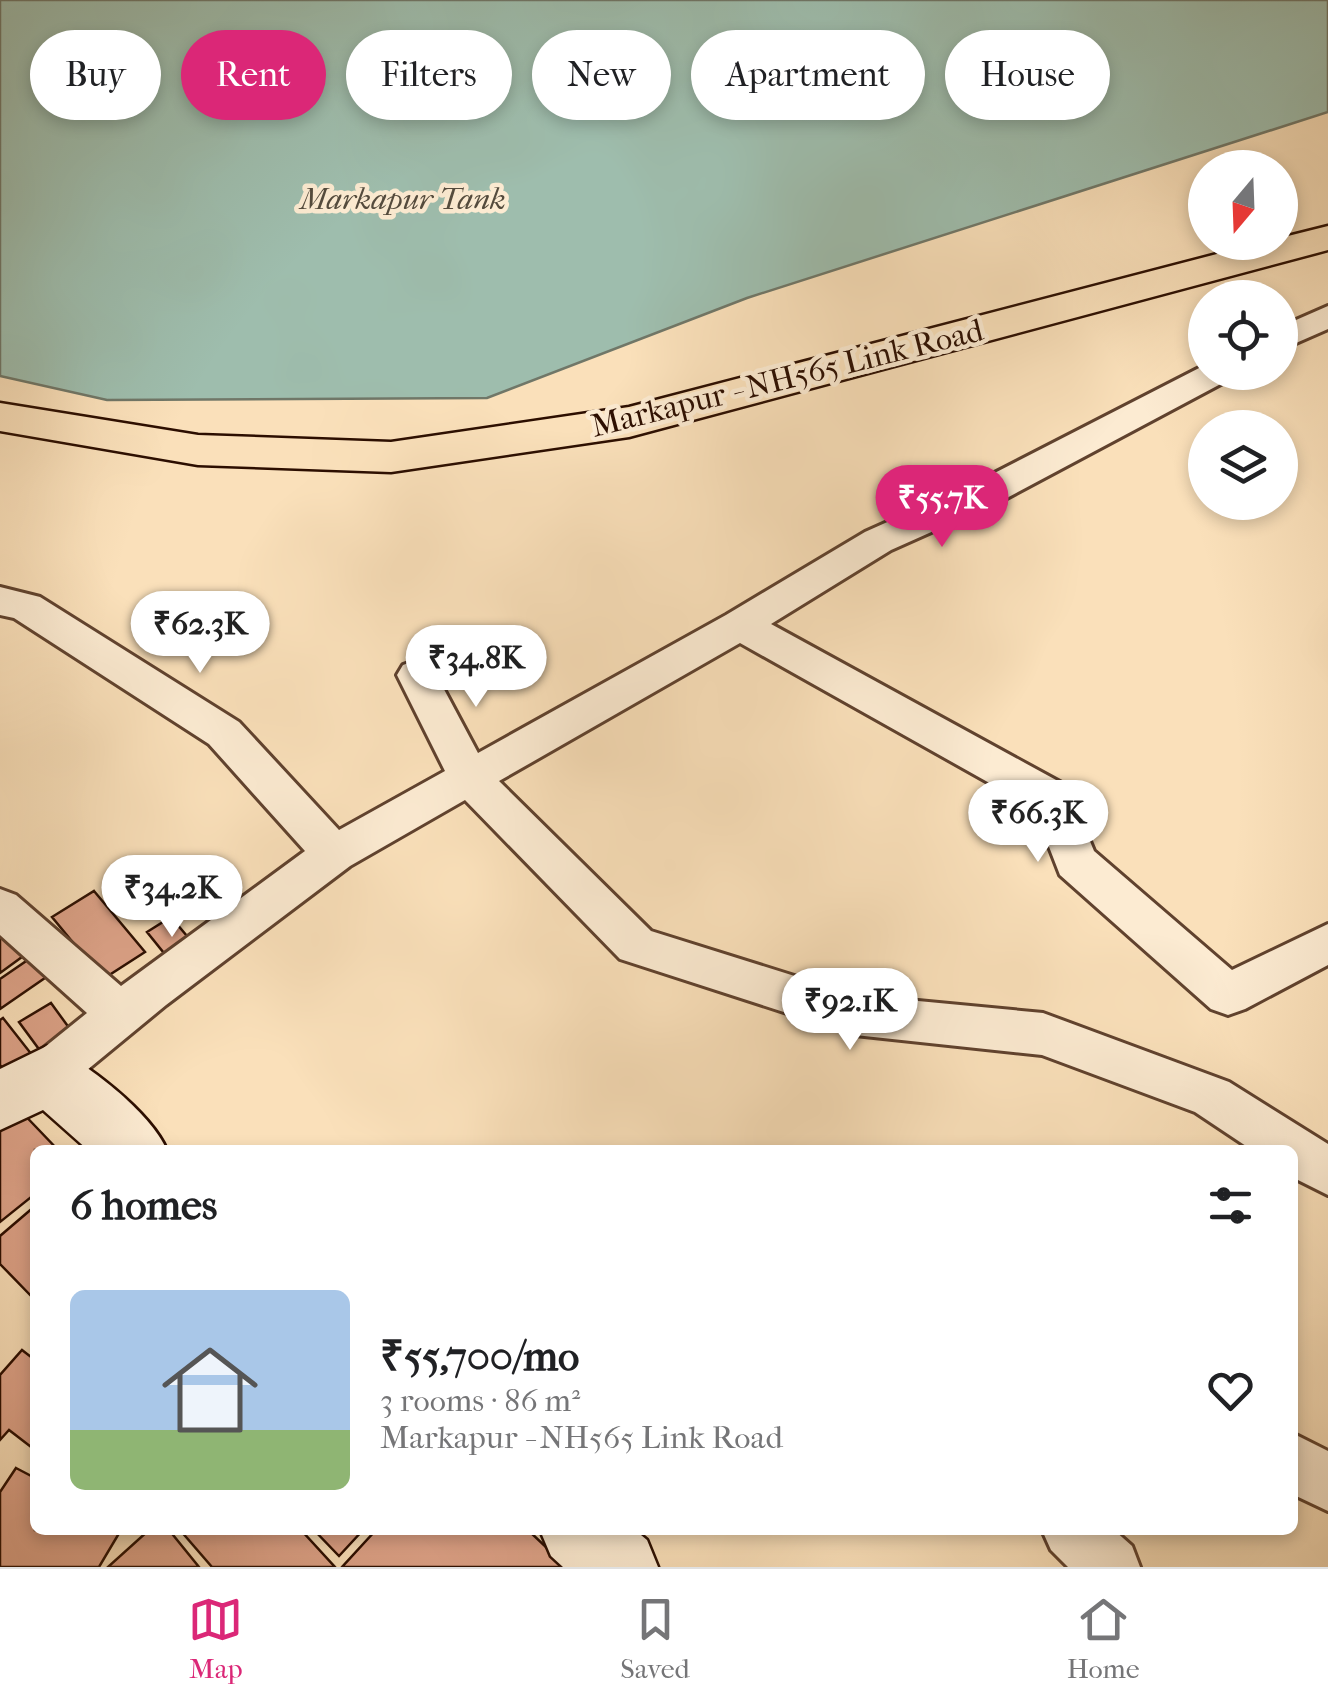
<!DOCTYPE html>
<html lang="en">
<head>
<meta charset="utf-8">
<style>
  :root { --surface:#fff; --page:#f2f2f2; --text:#202124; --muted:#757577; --line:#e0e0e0; --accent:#db2777 }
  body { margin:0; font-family:"IM FELL French Canon",serif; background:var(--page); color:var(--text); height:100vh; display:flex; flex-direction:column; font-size:38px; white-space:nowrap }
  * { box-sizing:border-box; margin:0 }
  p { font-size:32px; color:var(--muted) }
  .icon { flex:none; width:55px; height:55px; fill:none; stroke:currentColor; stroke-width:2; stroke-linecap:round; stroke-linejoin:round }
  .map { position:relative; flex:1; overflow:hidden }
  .drawer { position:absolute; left:30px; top:1145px; width:1268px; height:390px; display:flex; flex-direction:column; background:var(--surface); border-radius:15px; box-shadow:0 5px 15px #0003 }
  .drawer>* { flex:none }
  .banner { position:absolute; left:30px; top:30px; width:1270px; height:90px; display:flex; gap:20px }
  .needle { width:65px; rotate:199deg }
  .fabs { position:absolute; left:1188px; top:150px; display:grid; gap:20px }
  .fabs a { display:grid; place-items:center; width:110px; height:110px; border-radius:50%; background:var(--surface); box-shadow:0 5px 15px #0003; font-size:50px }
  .price { position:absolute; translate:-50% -85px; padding:0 22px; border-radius:35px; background:#fff; color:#222; font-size:32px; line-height:65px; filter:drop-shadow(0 2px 5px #0008) }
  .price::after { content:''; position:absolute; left:50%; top:60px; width:30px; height:22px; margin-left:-15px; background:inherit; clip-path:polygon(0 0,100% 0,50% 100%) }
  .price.current { background:var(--accent); color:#fff }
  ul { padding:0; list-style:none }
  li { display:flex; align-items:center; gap:30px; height:250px; padding:0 40px }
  li span { display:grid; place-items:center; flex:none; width:280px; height:200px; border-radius:15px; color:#555 }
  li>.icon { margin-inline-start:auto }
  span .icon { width:120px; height:120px; fill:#fffc; stroke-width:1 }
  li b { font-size:42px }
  h2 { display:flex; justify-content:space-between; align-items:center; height:120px; padding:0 40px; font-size:42px }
  .pill { padding:0 35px; border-radius:45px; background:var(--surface); box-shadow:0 5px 15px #0003; font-size:35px; line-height:90px }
  .pill.current { background:var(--accent); color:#fff }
  .menu { display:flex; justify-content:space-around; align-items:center; height:140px; border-top:2px solid var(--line); background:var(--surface); font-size:28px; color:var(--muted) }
  .menu a { display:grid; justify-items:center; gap:5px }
  .menu .current { color:var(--accent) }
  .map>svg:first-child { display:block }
  .water { fill:#9ebdad; stroke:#707768; stroke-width:2.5 }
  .building { fill:#dea389; stroke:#2c0e00; stroke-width:2.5 }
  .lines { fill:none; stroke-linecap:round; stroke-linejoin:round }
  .minor-casing { stroke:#60422e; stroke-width:6 }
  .secondary-casing { stroke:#2c0e00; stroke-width:5 }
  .primary-casing { stroke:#2c0e00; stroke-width:5 }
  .minor { fill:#fcebd2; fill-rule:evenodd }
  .secondary { fill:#fcebd2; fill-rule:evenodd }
  .primary { fill:#fae0ba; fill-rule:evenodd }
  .labels { text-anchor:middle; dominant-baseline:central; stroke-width:9; stroke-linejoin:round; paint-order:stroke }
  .far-water-label { font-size:30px; font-style:italic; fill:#544b3d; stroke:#fcebd2 }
  .street-label { font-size:32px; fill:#2c0e00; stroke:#fcebd2 }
</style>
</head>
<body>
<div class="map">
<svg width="1328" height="1567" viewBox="0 0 1328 1567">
  <rect width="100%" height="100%" fill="#fae0ba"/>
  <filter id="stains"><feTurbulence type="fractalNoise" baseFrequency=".002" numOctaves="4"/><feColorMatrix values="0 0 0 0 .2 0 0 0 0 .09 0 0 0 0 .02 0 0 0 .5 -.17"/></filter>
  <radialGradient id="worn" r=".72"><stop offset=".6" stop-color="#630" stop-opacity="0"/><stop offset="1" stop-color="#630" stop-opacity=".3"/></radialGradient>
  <path class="water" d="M0 0H1328V112L747 298 487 398 107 400 0 376Z"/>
  <path class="building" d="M94 891 145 952 103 979 52 917Z
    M171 917 197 948 172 963 147 932Z
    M0 926 26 954 0 973Z
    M38 953 55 971 0 1009V979Z
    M51 1003 75 1036 44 1056 19 1022Z
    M3 1018 47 1074 11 1080 0 1065V1020Z
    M15 1105 58 1150H35V1194L0 1222V1117Z
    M35 1206V1300L0 1264V1236Z
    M22 1350 35 1360V1450L9 1430 0 1440V1375Z
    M16 1468 35 1478V1530H121L99 1567H0V1492Z
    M149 1530H169L199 1567H108Z
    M180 1530H301L335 1567H212Z
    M314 1530H363L339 1556Z
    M376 1530H528L567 1567H342Z"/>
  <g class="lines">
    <g class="minor-casing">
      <path id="minor" d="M1328 306V329L1280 350V327Z
        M1205 365V372H1235L1230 379 1003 500 891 550 771 624 1067 786 1094 851 1232 970 1328 924V965L1245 1009 1228 1015 1211 1009 1060 875 1034 808 740 643 499 781 651 931 855 995 1043 1013 1229 1082 1328 1144V1195L1292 1177V1150H1252L1195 1112 1042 1055 855 1035 620 959 465 800 350 866 166 1005 64 1089 47 1095 30 1089 23 1074 30 1059 87 1013 0 935V889L16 895 121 986 305 851 209 744 14 618 0 615V587L40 597 239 722 339 830 445 771 397 675 403 665 417 660 431 665 478 753 726 615 865 532 977 482Z
        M1292 1433 1328 1451V1511L1292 1494Z
        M1042 1530H1114L1132 1546 1140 1567H1068L1051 1550Z"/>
    </g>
    <g class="secondary-casing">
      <path id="secondary" d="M47 1046C85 1060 151 1113 167 1150H88L43 1110 0 1130V1069Z
        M540 1530H635L647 1540 658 1567H563L551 1556Z"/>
    </g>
    <g class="primary-casing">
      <path id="primary" d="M1328 226V250L629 437 391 472 198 465 0 431V403L198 435 391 442 629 407 1263 242H1280V238Z"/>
    </g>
    <use href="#minor" class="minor"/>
    <use href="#secondary" class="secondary"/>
    <use href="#primary" class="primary"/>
  </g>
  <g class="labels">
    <g class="far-water-label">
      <text x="403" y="199">Markapur Tank</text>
    </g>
    <g class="street-label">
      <text transform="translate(787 378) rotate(-14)">Markapur - NH565 Link Road</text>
    </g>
  </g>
  <rect width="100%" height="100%" filter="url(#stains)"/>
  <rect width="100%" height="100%" fill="url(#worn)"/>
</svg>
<div class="fabs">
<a><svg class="needle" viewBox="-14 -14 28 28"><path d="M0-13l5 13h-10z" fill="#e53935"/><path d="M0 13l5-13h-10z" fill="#757577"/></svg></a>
<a><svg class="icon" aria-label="locate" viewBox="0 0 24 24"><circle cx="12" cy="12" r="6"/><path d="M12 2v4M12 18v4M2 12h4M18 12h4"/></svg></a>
<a><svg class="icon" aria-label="layers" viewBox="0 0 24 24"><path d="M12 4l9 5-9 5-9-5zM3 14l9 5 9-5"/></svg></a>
</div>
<b class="price current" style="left:942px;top:550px">₹55.7K</b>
<b class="price" style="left:200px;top:676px">₹62.3K</b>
<b class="price" style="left:476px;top:710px">₹34.8K</b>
<b class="price" style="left:1038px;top:865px">₹66.3K</b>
<b class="price" style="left:172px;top:940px">₹34.2K</b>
<b class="price" style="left:850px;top:1053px">₹92.1K</b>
<div class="banner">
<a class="pill">Buy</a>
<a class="pill current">Rent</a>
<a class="pill">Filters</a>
<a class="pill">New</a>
<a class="pill">Apartment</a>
<a class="pill">House</a>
</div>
<section class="drawer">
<h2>6 homes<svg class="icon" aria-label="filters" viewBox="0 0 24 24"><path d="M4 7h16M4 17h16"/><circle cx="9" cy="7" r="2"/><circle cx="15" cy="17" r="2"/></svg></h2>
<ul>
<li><span style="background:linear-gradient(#a9c7e8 70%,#8fb573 0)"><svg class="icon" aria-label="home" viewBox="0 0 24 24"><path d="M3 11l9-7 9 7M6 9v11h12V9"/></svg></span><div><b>₹55,700/mo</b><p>3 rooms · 86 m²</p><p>Markapur - NH565 Link Road</p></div><svg class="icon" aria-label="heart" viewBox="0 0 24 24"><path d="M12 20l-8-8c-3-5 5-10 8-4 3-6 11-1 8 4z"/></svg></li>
</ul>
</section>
</div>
<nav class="menu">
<a class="current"><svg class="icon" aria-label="map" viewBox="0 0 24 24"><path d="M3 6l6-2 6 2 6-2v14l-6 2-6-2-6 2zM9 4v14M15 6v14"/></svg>Map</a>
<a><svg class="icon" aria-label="saved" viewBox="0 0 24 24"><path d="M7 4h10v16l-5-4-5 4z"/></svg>Saved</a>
<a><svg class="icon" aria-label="home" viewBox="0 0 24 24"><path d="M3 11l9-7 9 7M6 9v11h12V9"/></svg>Home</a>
</nav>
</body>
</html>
